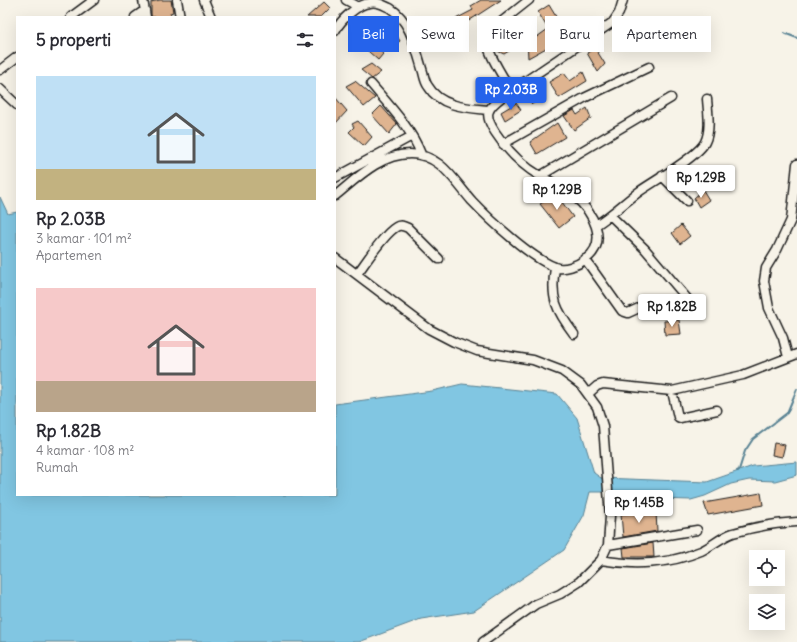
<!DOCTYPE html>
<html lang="id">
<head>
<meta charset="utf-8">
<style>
  :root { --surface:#fff; --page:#f7f7f7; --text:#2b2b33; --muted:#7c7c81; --accent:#2563eb }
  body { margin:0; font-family:Delius,sans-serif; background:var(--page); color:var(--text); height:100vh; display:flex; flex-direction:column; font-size:15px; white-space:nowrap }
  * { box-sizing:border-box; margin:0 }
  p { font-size:13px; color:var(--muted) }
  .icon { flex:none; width:22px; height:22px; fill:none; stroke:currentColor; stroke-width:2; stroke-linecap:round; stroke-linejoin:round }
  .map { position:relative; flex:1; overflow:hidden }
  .panel { position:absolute; left:16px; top:16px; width:320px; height:480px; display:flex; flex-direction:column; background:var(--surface); border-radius:0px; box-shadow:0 4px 16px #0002 }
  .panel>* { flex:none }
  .banner { position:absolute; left:348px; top:16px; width:380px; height:36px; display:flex; gap:8px }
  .tools { position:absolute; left:749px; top:550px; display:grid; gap:8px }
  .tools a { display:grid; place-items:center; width:36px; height:36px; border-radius:0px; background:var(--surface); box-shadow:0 4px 16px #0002; font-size:20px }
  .price { position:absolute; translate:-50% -34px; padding:0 9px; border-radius:4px; background:#fff; color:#222; font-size:13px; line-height:26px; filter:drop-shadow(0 1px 2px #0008) }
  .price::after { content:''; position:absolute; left:50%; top:24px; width:12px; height:9px; margin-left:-6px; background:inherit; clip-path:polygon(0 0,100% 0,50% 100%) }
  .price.current { background:var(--accent); color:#fff }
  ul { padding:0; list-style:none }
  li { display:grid; align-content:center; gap:8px; height:212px; padding:0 20px }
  li span { display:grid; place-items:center; height:124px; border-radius:0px; color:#555 }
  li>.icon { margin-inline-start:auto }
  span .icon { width:72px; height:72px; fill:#fffc; stroke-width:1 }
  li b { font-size:17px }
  h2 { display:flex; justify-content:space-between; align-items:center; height:48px; padding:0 20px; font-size:17px }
  .tag { padding:0 14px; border-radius:0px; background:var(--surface); box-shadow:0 4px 16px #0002; font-size:14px; line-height:36px }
  .tag.current { background:var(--accent); color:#fff }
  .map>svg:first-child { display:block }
  .water { fill:#81c6e2; stroke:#598293 }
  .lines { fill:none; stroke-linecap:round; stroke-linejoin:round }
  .stream { stroke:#598293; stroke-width:2 }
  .building { fill:#dfb490; stroke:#1c1c1c }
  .minor-casing { stroke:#1c1c1c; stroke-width:11 }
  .minor { stroke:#f7f3e8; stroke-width:8 }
</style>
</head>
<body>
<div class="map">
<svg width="797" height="642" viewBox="0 0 797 642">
  <rect width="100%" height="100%" fill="#f7f3e8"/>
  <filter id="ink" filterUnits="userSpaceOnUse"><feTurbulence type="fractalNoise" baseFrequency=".025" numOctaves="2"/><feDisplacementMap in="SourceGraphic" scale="8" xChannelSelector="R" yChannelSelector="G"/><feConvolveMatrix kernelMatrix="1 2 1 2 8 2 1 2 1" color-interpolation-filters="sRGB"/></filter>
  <g filter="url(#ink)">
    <path class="water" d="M0 197 8 214 17 212V495H335V404L432 391 462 384 557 394 577 418 594 473 601 478 707 482 753 466 797 462V475L775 481 749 480 731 484 705 496 691 500 658 499 634 492H590L584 515 564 550 474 611 421 619 359 642H0Z"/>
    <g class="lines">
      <path class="stream" d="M784 33 797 38
        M737 471 739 470 745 451 753 439 787 413 797 389"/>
    </g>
    <path class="building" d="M160 0H171L173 12 170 13 172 17H151V2Z
      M481 0H501L450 33 444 25 473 10 471 6Z
      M324 2 330 8 321 17H307Z
      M549 5 564 30 580 19 586 29 560 48 557 42 528 58 527 40 504 54 495 50 496 39 524 23 534 39 548 29 538 12Z
      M392 27 400 41 392 47 383 37Z
      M365 36 383 54 378 60 359 43Z
      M595 48 605 64 598 72 587 53Z
      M371 64 381 72 372 79 361 70Z
      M583 72 587 81 559 98 549 82 564 73 570 81Z
      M355 81 375 98 364 107 346 86Z
      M540 88 545 97 532 104 525 94 530 89 533 93Z
      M335 97 347 111 335 124Z
      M516 103 521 110 505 120 501 112Z
      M381 106 397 124 389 134 372 115Z
      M587 108 591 118 574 130 564 116 574 110 577 115Z
      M358 121 372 137 364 146 349 132 354 127 352 124Z
      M557 123 565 137 537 154 530 142Z
      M703 190 709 200 699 207 694 198Z
      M556 194 573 217 559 228 540 204Z
      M681 225 690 236 680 244 672 233Z
      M679 320 681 334 665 335 664 321Z
      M774 443 785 445 782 457 772 455Z
      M761 493 763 505 708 515 704 503Z
      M656 512 657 531 623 537 621 514Z
      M653 543 654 557H624L623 548Z"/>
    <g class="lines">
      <g class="minor-casing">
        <path id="minor" d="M143 0 146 17
          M177 0 180 17
          M204 0 211 17
          M346 0 359 7
          M71 17 94 0
          M135 17 145 10
          M335 31C341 20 357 4 370 3 377 1 383 5 390 8 411 21 416 50 423 72 424 76 425 82 428 86 440 107 468 108 488 110
          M0 70 17 57
          M371 84C389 105 411 128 421 154
          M0 89 17 105
          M512 92C504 78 484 49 486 34L529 0
          M503 144 584 98 649 67
          M540 176 671 98
          M662 176 687 201
          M335 178 412 136
          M335 196C356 179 380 154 410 154 441 154 454 181 472 201 490 220 531 258 555 267 564 271 578 265 586 259 610 241 592 211 574 196 564 187 551 182 540 176 521 165 507 150 495 132 484 115 486 109 502 97L613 22 619 13 623 0
          M611 216 645 249 696 309
          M596 225C612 215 625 202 640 191 654 181 699 156 705 142 711 130 708 112 707 99
          M335 258 429 329 454 342 477 351 533 360 562 371 581 385 597 407 603 426 610 516 608 545 601 560 579 582 560 594 536 604 483 642
          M585 259 622 311 628 313 639 308
          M555 268C550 298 556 310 574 334
          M357 274C366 262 384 234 396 227 400 224 404 226 408 228L439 259
          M788 357 783 338 769 308 764 281 766 268 777 250 791 220 797 164
          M672 391 678 417 680 418 717 410
          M588 394 597 386 603 384 672 391 743 375 797 354
          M608 545 697 530
          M601 560C634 566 670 564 701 551 712 546 721 537 733 533 754 527 776 523 797 522"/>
      </g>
      <use href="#minor" class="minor"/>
    </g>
  </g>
</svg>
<div class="tools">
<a><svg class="icon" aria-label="locate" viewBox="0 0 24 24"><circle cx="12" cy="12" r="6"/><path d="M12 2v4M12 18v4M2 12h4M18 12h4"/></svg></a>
<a><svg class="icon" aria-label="layers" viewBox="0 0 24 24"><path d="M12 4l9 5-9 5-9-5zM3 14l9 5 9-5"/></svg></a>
</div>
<b class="price current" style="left:511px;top:111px">Rp 2.03B</b>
<b class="price" style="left:701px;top:199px">Rp 1.29B</b>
<b class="price" style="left:557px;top:211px">Rp 1.29B</b>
<b class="price" style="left:672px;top:328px">Rp 1.82B</b>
<b class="price" style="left:639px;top:524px">Rp 1.45B</b>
<div class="banner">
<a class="tag current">Beli</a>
<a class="tag">Sewa</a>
<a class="tag">Filter</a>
<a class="tag">Baru</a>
<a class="tag">Apartemen</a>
</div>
<section class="panel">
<h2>5 properti<svg class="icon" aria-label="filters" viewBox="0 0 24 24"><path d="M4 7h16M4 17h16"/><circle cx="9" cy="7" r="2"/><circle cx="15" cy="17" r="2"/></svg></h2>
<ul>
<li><span style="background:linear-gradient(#bfe0f5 75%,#c2b280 0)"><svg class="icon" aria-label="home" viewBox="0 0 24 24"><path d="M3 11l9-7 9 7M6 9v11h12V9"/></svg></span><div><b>Rp 2.03B</b><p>3 kamar · 101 m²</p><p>Apartemen</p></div></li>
<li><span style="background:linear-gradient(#f6c9c9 75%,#b9a48a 0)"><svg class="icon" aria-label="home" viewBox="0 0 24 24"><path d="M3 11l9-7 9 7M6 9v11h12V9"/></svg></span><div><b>Rp 1.82B</b><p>4 kamar · 108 m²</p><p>Rumah</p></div></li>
</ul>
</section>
</div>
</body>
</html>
